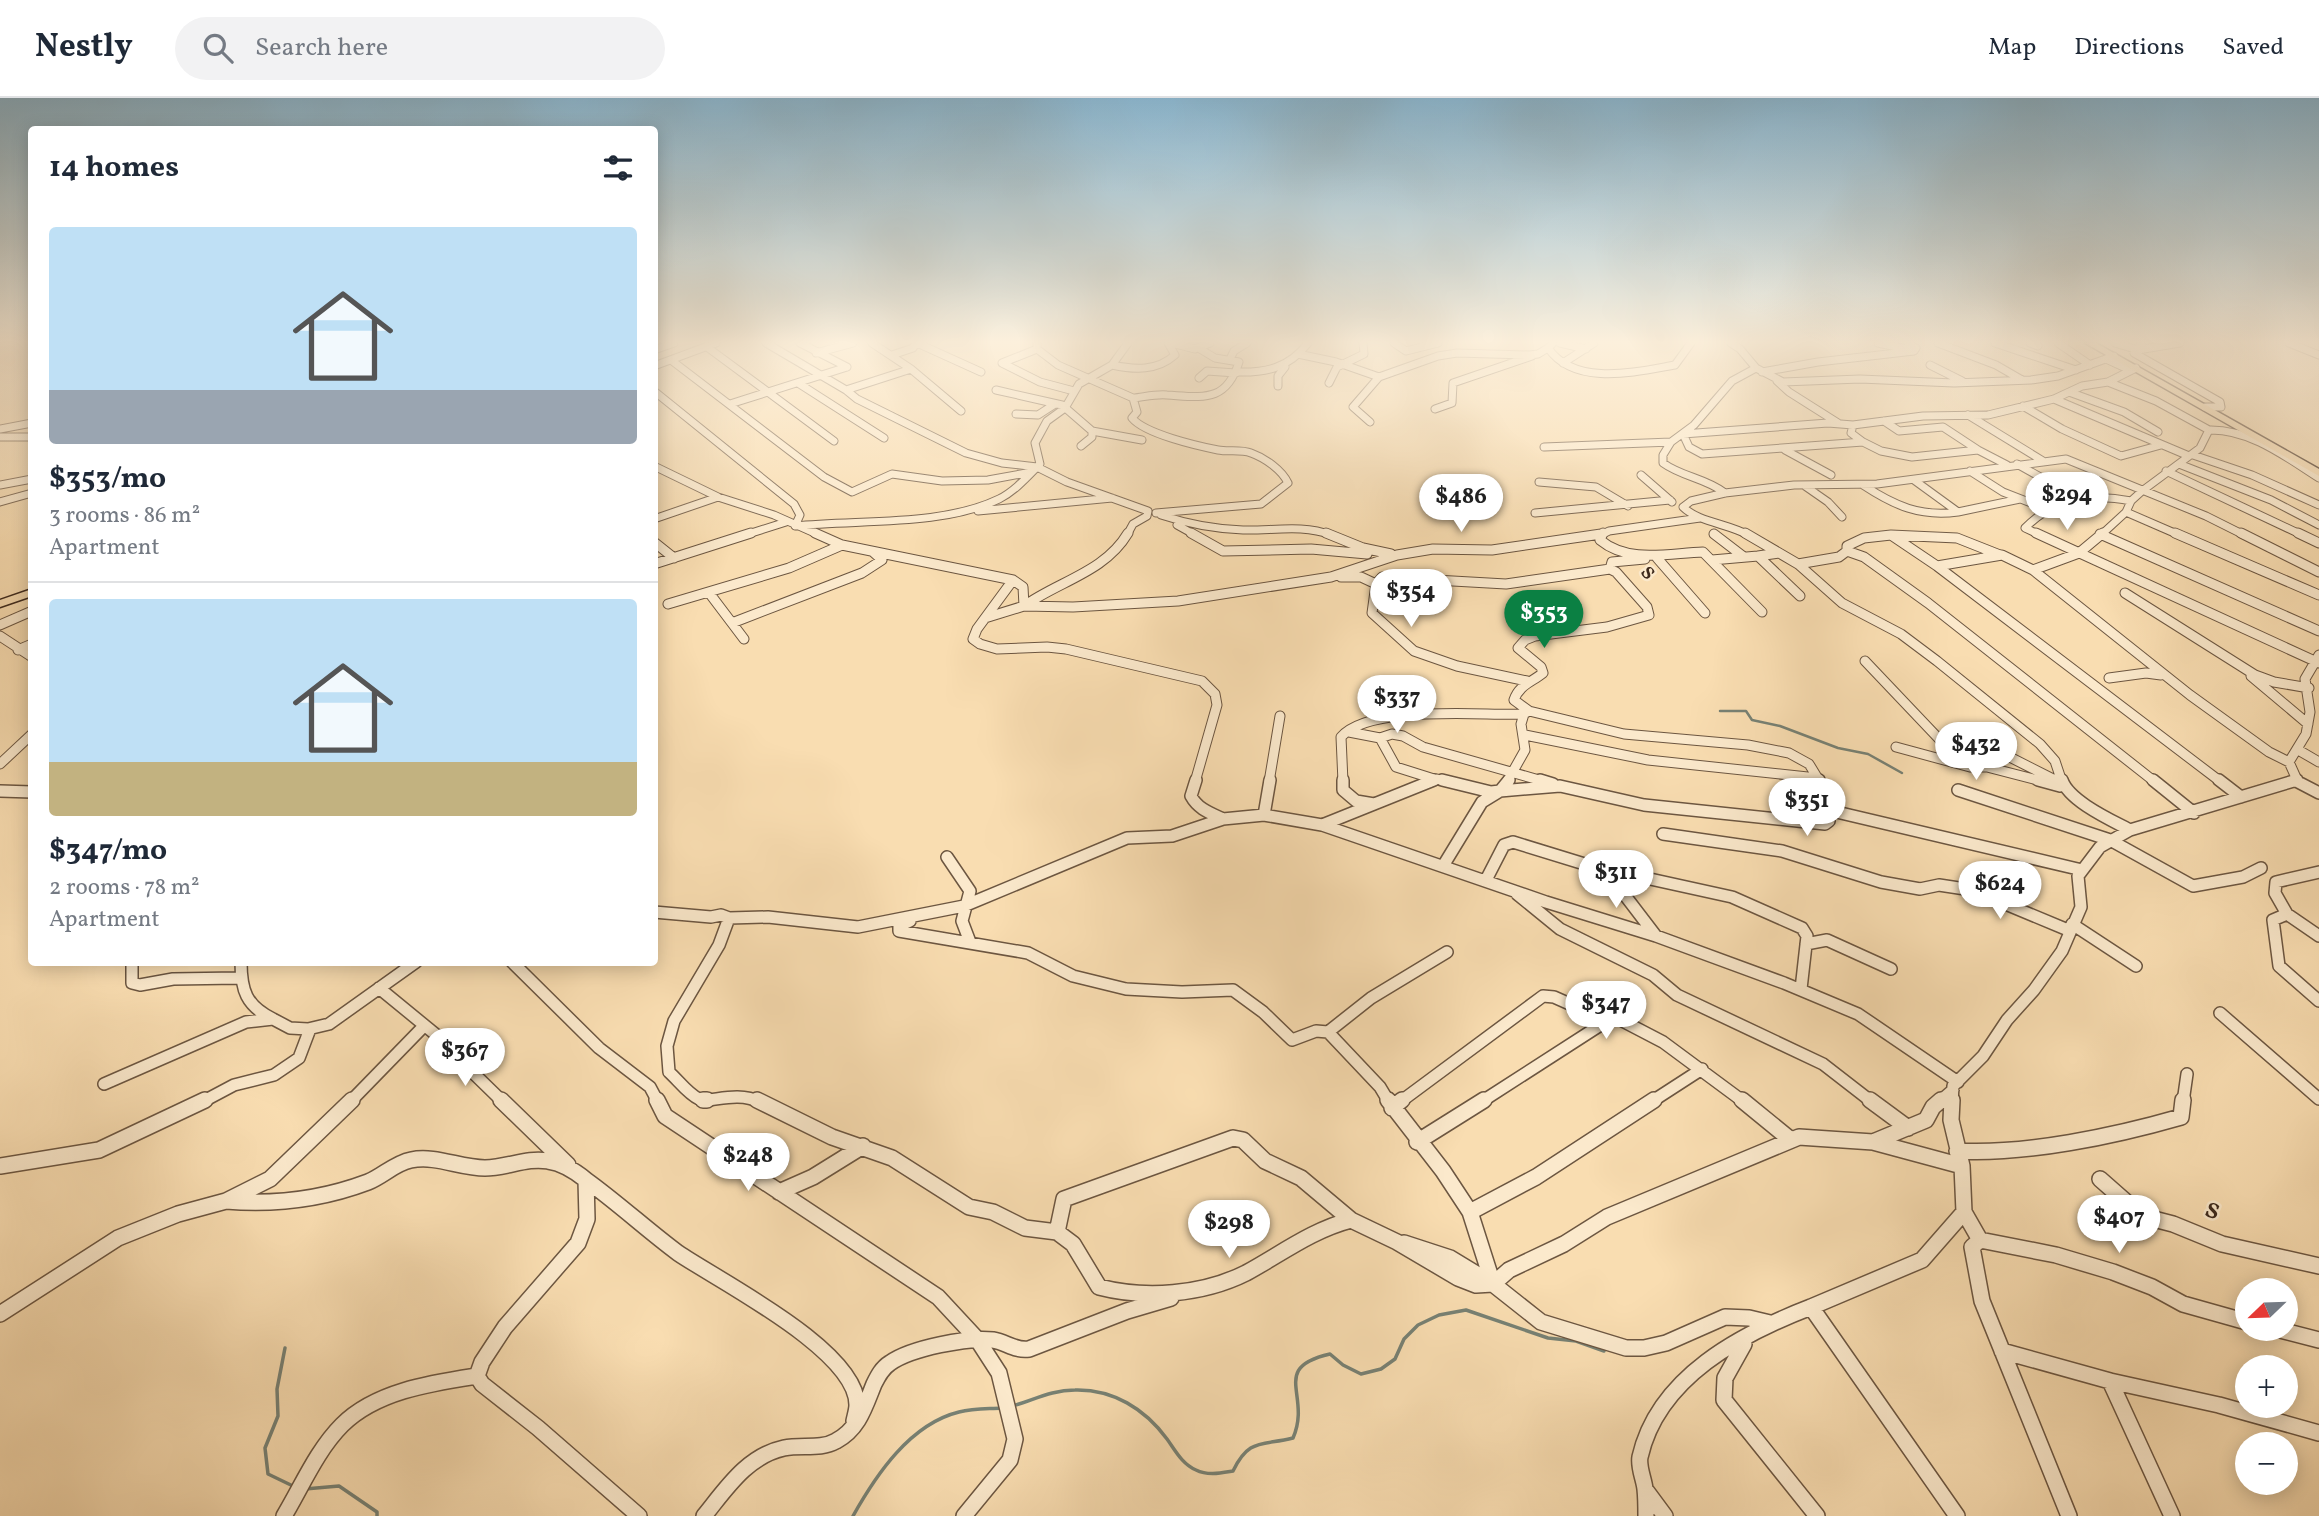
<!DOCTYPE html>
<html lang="en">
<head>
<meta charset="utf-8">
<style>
  :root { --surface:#fff; --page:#f2f2f3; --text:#1f2937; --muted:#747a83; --line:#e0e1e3; --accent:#0b8043 }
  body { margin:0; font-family:Vollkorn,serif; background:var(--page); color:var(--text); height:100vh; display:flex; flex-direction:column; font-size:26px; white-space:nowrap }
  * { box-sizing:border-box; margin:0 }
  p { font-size:23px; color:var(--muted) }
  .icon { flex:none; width:38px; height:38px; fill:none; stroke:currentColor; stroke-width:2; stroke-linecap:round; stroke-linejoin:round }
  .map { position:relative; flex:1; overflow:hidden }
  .panel { position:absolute; left:28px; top:28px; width:630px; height:840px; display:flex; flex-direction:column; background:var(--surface); border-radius:7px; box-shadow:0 4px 18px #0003 }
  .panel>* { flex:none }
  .needle { width:46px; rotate:247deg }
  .fabs { position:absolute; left:2235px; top:1180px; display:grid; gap:14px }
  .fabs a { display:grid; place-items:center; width:63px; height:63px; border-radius:50%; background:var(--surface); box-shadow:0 4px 18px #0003; font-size:35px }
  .price { position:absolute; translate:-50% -60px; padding:0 16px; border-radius:24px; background:#fff; color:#222; font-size:23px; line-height:46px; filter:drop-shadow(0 2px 4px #0008) }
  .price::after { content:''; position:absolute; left:50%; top:42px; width:21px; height:16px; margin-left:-10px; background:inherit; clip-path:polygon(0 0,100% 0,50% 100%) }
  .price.selected { background:var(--accent); color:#fff }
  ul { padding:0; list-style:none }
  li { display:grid; align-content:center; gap:14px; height:371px; padding:0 21px }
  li+li { border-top:2px solid var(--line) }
  li span { display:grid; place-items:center; height:217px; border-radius:7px; color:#555 }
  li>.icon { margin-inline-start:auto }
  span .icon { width:126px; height:126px; fill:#fffc; stroke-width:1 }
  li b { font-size:30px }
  h2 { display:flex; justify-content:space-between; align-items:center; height:84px; padding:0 21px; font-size:30px }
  header { display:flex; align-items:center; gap:42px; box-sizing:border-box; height:98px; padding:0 35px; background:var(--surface); border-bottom:2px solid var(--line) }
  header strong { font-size:33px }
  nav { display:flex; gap:38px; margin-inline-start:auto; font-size:24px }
  .search { width:490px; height:63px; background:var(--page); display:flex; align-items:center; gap:18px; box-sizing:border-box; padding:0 24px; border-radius:38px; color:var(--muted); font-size:26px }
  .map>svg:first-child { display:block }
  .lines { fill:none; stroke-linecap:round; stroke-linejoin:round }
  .stream-far1 { stroke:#778174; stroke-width:2.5 }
  .stream { stroke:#778174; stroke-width:3.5 }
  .minor-far3-casing { stroke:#6c5641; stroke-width:9 }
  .minor-far2-casing { stroke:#6c5641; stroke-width:11 }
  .minor-far1-casing { stroke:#6c5641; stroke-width:14 }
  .minor-casing { stroke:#6c5641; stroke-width:18 }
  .major-casing { stroke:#3d291c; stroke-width:3 }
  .minor-far3 { stroke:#fbe9cc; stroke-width:7 }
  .minor-far2 { stroke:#fbe9cc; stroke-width:9 }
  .minor-far1 { stroke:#fbe9cc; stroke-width:11 }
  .minor { stroke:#fbe9cc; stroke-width:15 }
  .major { fill:#f9ddb1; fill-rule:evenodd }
  .labels { text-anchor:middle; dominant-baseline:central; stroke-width:5; stroke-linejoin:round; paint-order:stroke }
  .street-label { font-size:26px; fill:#3d291c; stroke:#fbe9cc }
  .near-street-label { font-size:32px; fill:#3d291c; stroke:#fbe9cc }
</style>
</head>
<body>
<header>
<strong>Nestly</strong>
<div class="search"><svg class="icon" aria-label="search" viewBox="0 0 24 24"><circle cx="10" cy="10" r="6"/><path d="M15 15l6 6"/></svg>Search here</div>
<nav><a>Map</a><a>Directions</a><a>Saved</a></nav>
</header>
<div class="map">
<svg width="2319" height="1418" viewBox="0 0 2319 1418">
  <rect width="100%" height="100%" fill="#f9ddb1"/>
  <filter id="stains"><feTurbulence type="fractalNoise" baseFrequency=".00286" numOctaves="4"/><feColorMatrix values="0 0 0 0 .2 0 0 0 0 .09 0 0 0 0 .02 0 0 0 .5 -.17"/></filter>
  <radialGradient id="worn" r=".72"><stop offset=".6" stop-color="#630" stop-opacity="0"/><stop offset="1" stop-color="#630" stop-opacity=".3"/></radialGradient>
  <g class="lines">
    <path class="stream-far1" d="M1720 613H1746L1752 622 1780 628 1838 650 1868 656 1902 675"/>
    <path class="stream" d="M285 1250 277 1291 278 1318 265 1350 268 1376 295 1389
      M1012 1308C1034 1302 1051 1292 1075 1292 1113 1291 1145 1311 1167 1341 1175 1352 1182 1366 1196 1372 1208 1378 1221 1375 1233 1373 1249 1340 1261 1348 1293 1340 1312 1297 1269 1270 1330 1256L1343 1267 1361 1276 1381 1271 1395 1261 1404 1241 1418 1227 1439 1217 1466 1212 1548 1240 1576 1243 1604 1253
      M305 1391 339 1388 377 1414V1418
      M853 1418C876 1377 910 1326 959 1314 974 1310 987 1311 1002 1310"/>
    <g class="minor-far3-casing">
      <path id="minor-far3" d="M766 245 846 292 911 271
        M800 245 847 269
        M872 245 911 271 961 313
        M917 245 981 274
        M1037 245V251L1058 267 1133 300 1137 314 1132 320C1145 336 1198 348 1218 352 1228 354 1241 351 1251 355 1265 360 1282 372 1288 385L1261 406 1156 415
        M1171 245 1195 251 1210 245
        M1394 245 1406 253 1438 245
        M1553 245 1548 250C1575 289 1635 274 1675 267L1691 245
        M1560 245 1586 251
        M1731 245 1740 251 1756 270 1783 284 1860 281 1954 285 2031 282 2058 278 2114 258
        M1878 245 1906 251
        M1938 245 1996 267 2022 282
        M1995 245 2076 272
        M2030 245 2038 248
        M2058 245 2090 267
        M2115 245 2138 252 2180 245
        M2142 245 2134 255 2220 304 2221 309H2205
        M2289 245 2319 257
        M707 249 834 343
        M1037 251 1002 265 1040 284 1074 293
        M654 252 674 245
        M816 255 853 245
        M1298 256 1336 264 1379 279 1353 309 1370 324
        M892 257 913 250 916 245
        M1230 261 1234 253 1247 245
        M2106 261 2130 272
        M671 262 824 379 852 394 892 376 942 383 988 382 1032 374
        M1563 265 1594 245
        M1112 267C1135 272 1157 273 1175 257L1168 245
        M1930 267 1962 283
        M654 268 716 245
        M1236 274C1266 275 1289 270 1308 245
        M1762 274 1818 264 1914 253 1916 250 1908 245
        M1379 279 1438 258 1457 255 1529 257 1538 256 1548 250
        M1199 280 1207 273 1236 275
        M1777 283 1789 294 1838 325
        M2108 284 2156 303 2209 332
        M798 285 884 340
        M1329 285 1337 269 1364 256 1363 245
        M1278 288V278L1285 269
        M846 292 857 301 966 355 1002 365 1037 369 1067 384 1148 413 1147 418 1133 426 1127 437
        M996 292 1062 307 1092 333V339L1081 348
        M654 293 794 406 800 417 795 428C858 421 941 429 999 401 1015 393 1028 378 1040 366L1035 345 1047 323 1065 310 1079 286 1112 267 1128 245
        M2069 294 2124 314 2158 334
        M1133 300C1144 299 1155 296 1167 297 1203 299 1226 305 1239 264L1215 260 1200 251
        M2054 301 2189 358
        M730 306 847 269
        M2023 308 2062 331 2121 358 2161 347
        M1435 311 1452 305 1453 285 1532 258
        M1016 316 1038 317 1055 306
        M1968 317 2043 363
        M1884 323 1899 333 1943 329 1978 352
        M1828 325 1853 327 1851 335 1863 344 1702 356 1689 349 1683 336Z
        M1853 327 1923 318 1988 317 2054 301 2082 288 2108 284 2136 270
        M0 331 32 325
        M1092 333 1142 342
        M0 339H32
        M1671 344 1663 357V365C1682 379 1706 380 1725 395
        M1863 344 1881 353 1912 359 1978 352 2007 367
        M1544 349 1671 344 1694 327 1732 283 1756 270
        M1785 352 1831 377
        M2193 357 2252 377 2319 407
        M2017 366 2078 400
        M2179 366 2271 402 2319 427
        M654 368 718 399 774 417 819 437
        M1970 373 2003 394 2049 412
        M2166 373 2302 437
        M1641 377 1672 404
        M1914 382 1958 414 2020 401
        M1539 384 1596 389 1628 408
        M0 387 32 381
        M1863 387C1895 408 1920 419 1958 414
        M1805 388 1828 404 1842 419
        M0 404 32 395
        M978 413 1112 400
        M2126 414 2179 437
        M1535 415 1670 402
        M1161 417C1188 426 1214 431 1243 432 1271 433 1303 426 1331 437
        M654 421 718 399
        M1177 427 1195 437
        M745 437 786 424
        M1595 437 1601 436
        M1601 437 1609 433 1700 420
        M1748 437C1729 426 1698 424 1683 409L1691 403 1725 395 1794 387 1877 386 2066 361 2206 418 2244 437
        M2040 437 2025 430C2054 400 2091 395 2131 403
        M2101 437 2126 414 2131 403 2142 393 2200 350 2209 332C2250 331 2286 359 2319 380"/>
    </g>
    <g class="minor-far2-casing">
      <path id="minor-far2" d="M815 435 842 447 1013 482 1023 489 1024 508 985 520
        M1128 435C1105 474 1059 483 1024 508L1073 509 1178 503 1331 479 1397 457 1433 451 1492 452 1601 436
        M1191 435 1223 453 1311 451 1367 456
        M1326 435 1363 450 1391 456
        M1603 435 1600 442C1629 466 1669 455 1703 454L1762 514
        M1745 435 1798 466 1842 505 1901 536 1937 563 2040 646 2055 663 2062 684
        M2036 435 2319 565
        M2103 435 2079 455 2033 472 2190 597 2269 654 2289 664
        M2175 435 2319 497
        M2241 435 2319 474
        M2298 435 2319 445
        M1714 436 1744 459
        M2100 436 2319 533
        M1891 437 1957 440 2000 457
        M654 444 674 460
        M1847 453V448L1864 440 1891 437 1937 468
        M1779 455 1758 458 1800 498
        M1657 460 1705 515
        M1712 462 1758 458
        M654 466 751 435
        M1798 466 1839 459 1847 453 1864 459 1928 505 2155 684
        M2033 472 2002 457 1937 468 2221 684
        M1341 479H1361L1376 486 1372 515 1414 553 1457 568 1527 583
        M1013 482 977 531 973 541 980 546 997 551 1047 549 1066 551 1202 583 1215 596 1217 607 1195 684
        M1376 486 1382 479 1506 486 1610 471 1612 464 1645 461
        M2125 495 2255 577 2274 584 2309 590
        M710 496 744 541
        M668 506 789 470 842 447
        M732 525 862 475 882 462 873 454
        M0 527 32 513
        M0 538 32 559
        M18 552 32 546
        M1865 563 1941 643 1954 648 1990 649 2059 684
        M2251 578 2308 626
        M2109 580 2146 575 2161 577
        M1529 613 1514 602C1519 587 1532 584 1543 575L1541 569 1518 550 1525 542 1535 538 1607 529 1649 517 1647 509 1616 474 1610 471
        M1349 634 1380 640 1396 669 1434 681
        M1525 637 1648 662 1817 680
        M1380 640 1392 636 1403 638 1423 649 1546 684
        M1896 649 1970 669H1987L2045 684
        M2300 653 2319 664
        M0 666 32 636
        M1269 684 1280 618
        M1343 684 1341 639C1369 606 1483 618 1524 616
        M1430 684 1437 681 1449 684
        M1507 684 1525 652 1521 626 1524 616 1529 613 1624 636 1748 647 1789 655 1809 666 1820 684
        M2298 684 2289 664 2306 636 2310 614 2305 581 2319 557"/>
    </g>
    <g class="minor-far1-casing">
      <path id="minor-far1" d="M1196 682 1191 698C1198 711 1210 715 1223 721
        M1343 682V692L1356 703 1374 706
        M1442 682 1491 694 1500 693
        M1540 682 1553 686
        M2038 682 2060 688
        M2056 682 2063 686
        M2062 682C2069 703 2111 722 2130 732
        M2153 682 2194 715
        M2219 682 2241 699
        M2298 684 2319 695
        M1958 692 2110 742 2193 788 2243 779 2261 770
        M0 693 32 694
        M1500 693 1509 682
        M1500 693 1560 688 1644 707 1825 726 1829 723 1819 682
        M1828 712 2082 772
        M1264 717 1270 682
        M1322 727 1546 804 1656 838 1784 885 1858 916 1958 984
        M1663 736 1782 753 1881 784 1920 791 1939 787 1972 792 2068 832
        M947 759 970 793 962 823 970 844
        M1443 768 1482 704 1500 693
        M1596 772 1617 787 1656 838
        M1486 782 1504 747 1513 744 1591 768 1732 799 1802 830 1807 838 1801 891
        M1517 796 1560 831 1653 877 1677 897 1823 966 1872 1004
        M654 814 711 819 721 817 729 820 768 819 858 829 964 808 1127 740 1172 738 1223 721 1264 717 1322 727 1434 682
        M2287 816 2275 795 2276 784 2319 774
        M729 820 719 847 674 923 667 948 669 974C678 982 688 996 699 1001 708 1006 736 992 760 1004
        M910 823 899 828V833L1028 855 1073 878 1126 891 1182 894 1233 892 1263 914 1292 942 1316 933 1328 934 1380 989 1389 1004
        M2072 826 2136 868
        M2319 838 2287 816 2273 822 2279 868 2319 903
        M1806 846 1827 842 1891 871
        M132 864V885L140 887 173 881 238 880
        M241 864C241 892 246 908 273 921
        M512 864 599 950 650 989 658 1004
        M379 890 451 949 464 966 503 1004
        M2220 915 2319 1001
        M1328 934 1371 900 1447 854
        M104 986 246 924 273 921 290 930 308 931 329 926 416 864
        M202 1004 234 987 274 977 299 960 310 931
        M350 1004 424 928
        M1400 1004 1543 898 1554 899 1608 923
        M1481 1004 1599 928 1617 920 1663 944 1744 1004
        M1651 1004 1702 971
        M1939 1004 1953 992
        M1952 1004 1953 988 1983 958 2007 922 2034 892 2062 853 2081 809 2078 778 2100 749 2130 732 2297 682
        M2183 1004 2187 976"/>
    </g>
    <g class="minor-casing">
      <path id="minor" d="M501 1002 568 1067
        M657 1002 665 1018 938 1199 977 1241 999 1275 1015 1341 1010 1362 964 1418
        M703 1002H707
        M757 1002 832 1039 892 1060 969 1109 993 1114 1025 1130 1057 1134 1073 1146 1099 1189C1145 1201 1202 1197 1246 1175 1281 1156 1312 1132 1351 1122L1397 1144 1458 1180 1476 1187 1493 1186 1509 1172 1564 1146 1607 1119 1799 1039 1873 1044 1962 1068
        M1388 1002 1443 1073 1470 1114 1493 1186 1541 1224 1626 1250H1644L1666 1245 1725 1219 1749 1220 1770 1225
        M1742 1002 1791 1042
        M1870 1002 1908 1030
        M1952 1002 1951 1022 1962 1068 1964 1114 1980 1142 1972 1149 1982 1203 2069 1418
        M1392 1010 1402 1002
        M1417 1044 1484 1002
        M1873 1044 1926 1022 1933 1009 1941 1002
        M1957 1053C2025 1057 2115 1038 2181 1019L2183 1002
        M0 1068 99 1052 205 1002
        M2100 1081 2142 1118 2173 1126 2222 1146 2319 1168
        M586 1082C618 1105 647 1132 678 1155 719 1183 857 1252 857 1307 857 1312 855 1318 854 1323
        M779 1094 813 1079 863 1048
        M226 1103C274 1107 323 1101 368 1084 383 1078 395 1065 411 1062 436 1057 460 1070 485 1070 507 1070 527 1059 548 1063 563 1065 575 1073 586 1082L587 1121 578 1145 505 1229 482 1264 477 1278 482 1286 538 1330 639 1418
        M1470 1114 1536 1079 1654 1002
        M1057 1134 1064 1101 1233 1040 1243 1042 1265 1063 1301 1080 1351 1122
        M1980 1142 2056 1157 2113 1174 2152 1189 2183 1206 2247 1224
        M1404 1145 1450 1160 1493 1186
        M0 1216 118 1140 178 1116 226 1103 270 1081 352 1002
        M2272 1230 2319 1242
        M1744 1246 1725 1280 1724 1302 1817 1418
        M2002 1253 2110 1283 2172 1418
        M2110 1283 2219 1307 2319 1335
        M1645 1391 1665 1418
        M284 1418C302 1388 317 1352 342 1327 376 1293 432 1285 477 1278
        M704 1418C726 1391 747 1358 784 1350 801 1346 820 1352 836 1343 859 1331 865 1308 874 1286 878 1278 882 1270 890 1265 911 1250 968 1239 993 1242 1006 1244 1015 1253 1029 1251L1127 1213 1171 1200
        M1646 1418C1646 1409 1646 1400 1645 1391 1644 1381 1638 1369 1640 1359 1658 1279 1741 1236 1811 1209
        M1957 1418 1811 1209 1922 1162 1964 1114"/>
    </g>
    <g class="major-casing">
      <path id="major" d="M2085 245H2096L2319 371V378Z
        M32 491V498L0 509V502Z"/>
    </g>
    <use href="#minor-far3" class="minor-far3"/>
    <use href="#minor-far2" class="minor-far2"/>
    <use href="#minor-far1" class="minor-far1"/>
    <use href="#minor" class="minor"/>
    <use href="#major" class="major"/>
  </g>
  <linearGradient id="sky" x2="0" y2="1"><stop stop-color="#8ab7d1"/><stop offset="0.55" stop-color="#fcf0dc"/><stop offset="1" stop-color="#fcf0dc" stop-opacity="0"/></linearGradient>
  <rect width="2319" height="444" fill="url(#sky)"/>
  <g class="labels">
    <g class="street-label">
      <text transform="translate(1649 474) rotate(49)">s</text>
    </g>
    <g class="near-street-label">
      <text transform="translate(2213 1112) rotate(21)">s</text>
    </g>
  </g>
  <rect width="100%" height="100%" filter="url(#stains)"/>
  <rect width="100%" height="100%" fill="url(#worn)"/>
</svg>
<div class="fabs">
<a><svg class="needle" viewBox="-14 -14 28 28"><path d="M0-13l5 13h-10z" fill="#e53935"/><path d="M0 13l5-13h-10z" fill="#747a83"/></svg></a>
<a>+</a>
<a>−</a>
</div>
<b class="price" style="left:2067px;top:434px">$294</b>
<b class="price" style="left:1461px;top:436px">$486</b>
<b class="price" style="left:1411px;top:531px">$354</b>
<b class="price selected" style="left:1544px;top:552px">$353</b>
<b class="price" style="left:1397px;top:637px">$337</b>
<b class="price" style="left:1976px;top:684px">$432</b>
<b class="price" style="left:1807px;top:740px">$351</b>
<b class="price" style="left:1616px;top:812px">$311</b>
<b class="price" style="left:2000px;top:823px">$624</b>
<b class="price" style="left:1606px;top:943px">$347</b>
<b class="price" style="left:465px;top:990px">$367</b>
<b class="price" style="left:748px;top:1095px">$248</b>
<b class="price" style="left:2119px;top:1157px">$407</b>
<b class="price" style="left:1229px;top:1162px">$298</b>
<section class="panel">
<h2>14 homes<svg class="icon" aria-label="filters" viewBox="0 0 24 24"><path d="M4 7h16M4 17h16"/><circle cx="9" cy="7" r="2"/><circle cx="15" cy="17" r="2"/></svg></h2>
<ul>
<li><span style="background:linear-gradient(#bfe0f5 75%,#9aa5b1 0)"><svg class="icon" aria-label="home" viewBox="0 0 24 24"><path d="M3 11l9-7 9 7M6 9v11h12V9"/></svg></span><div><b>$353/mo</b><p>3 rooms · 86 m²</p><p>Apartment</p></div></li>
<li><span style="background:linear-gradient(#bfe0f5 75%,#c2b280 0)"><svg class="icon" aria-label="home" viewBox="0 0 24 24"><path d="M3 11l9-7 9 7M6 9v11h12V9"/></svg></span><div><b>$347/mo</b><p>2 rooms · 78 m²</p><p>Apartment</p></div></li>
</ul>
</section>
</div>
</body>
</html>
